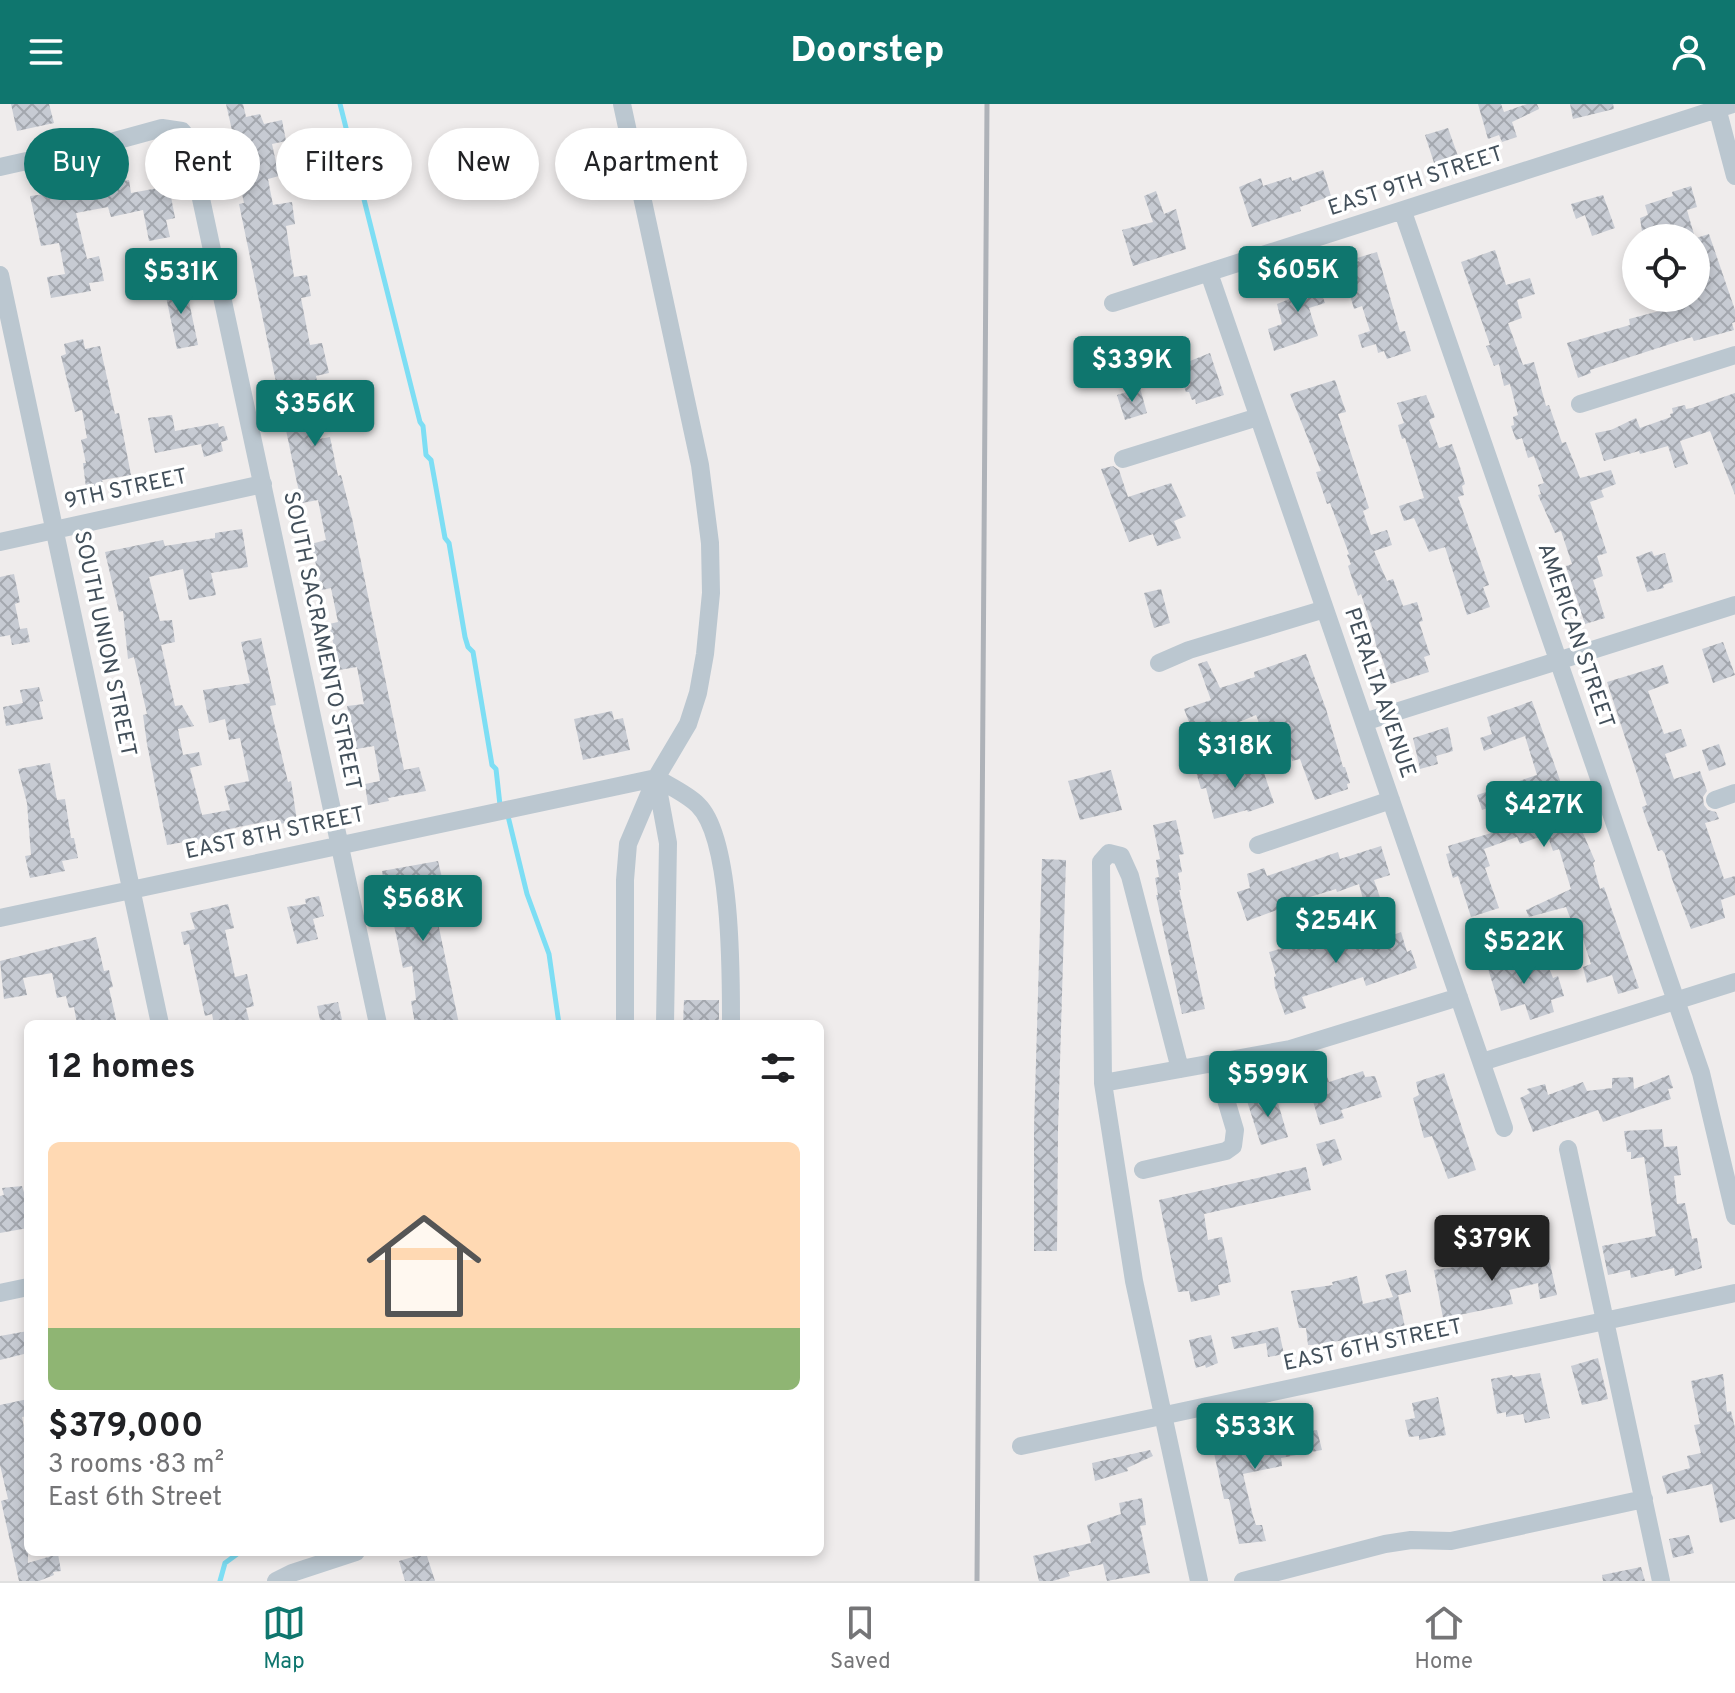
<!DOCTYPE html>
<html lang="en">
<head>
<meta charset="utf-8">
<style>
  :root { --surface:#fff; --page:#f6f6f6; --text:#202124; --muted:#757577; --line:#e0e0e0; --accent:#0f766e }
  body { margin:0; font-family:Overpass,sans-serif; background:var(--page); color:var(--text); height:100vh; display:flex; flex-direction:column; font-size:30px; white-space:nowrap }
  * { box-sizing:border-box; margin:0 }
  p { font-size:26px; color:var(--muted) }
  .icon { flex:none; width:44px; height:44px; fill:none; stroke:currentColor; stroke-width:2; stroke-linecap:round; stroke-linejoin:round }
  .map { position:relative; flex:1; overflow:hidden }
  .sheet { position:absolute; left:24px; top:916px; width:800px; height:536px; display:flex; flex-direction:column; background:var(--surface); border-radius:12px; box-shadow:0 4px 12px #0003 }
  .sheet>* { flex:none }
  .hud { position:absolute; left:24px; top:24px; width:800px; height:72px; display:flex; gap:16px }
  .tools { position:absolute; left:1622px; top:120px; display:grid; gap:16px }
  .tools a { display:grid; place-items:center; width:88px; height:88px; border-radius:50%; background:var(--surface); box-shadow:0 4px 12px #0003; font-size:40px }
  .price { position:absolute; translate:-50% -68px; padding:0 18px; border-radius:8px; background:var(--accent); color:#fff; font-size:26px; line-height:52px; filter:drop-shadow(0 2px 4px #0008) }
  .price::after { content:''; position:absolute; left:50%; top:48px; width:24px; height:18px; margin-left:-12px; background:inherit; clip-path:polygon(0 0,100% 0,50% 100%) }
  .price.on { background:#222; color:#fff }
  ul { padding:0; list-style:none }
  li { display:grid; align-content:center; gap:16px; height:424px; padding:0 24px }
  li span { display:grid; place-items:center; height:248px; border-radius:12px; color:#555 }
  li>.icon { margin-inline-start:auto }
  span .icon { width:144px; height:144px; fill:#fffc; stroke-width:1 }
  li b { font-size:34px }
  h2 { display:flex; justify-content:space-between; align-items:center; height:96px; padding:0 24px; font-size:34px }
  .tag { padding:0 28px; border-radius:36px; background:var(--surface); box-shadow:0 4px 12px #0003; font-size:28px; line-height:72px }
  .tag.on { background:var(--accent); color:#fff }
  header { display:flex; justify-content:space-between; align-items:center; height:104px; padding:0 24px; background:var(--accent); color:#fff; font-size:36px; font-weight:800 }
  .dock { display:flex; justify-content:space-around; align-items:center; height:112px; border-top:2px solid var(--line); background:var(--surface); font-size:22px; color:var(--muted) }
  .dock a { display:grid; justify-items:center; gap:4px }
  .dock .on { color:var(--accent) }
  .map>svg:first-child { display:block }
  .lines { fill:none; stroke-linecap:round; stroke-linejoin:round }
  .stream { stroke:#7ddef4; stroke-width:5 }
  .building { fill:url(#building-cross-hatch) }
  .minor { stroke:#bbc7d0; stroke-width:18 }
  .rail { stroke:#aeb2b8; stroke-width:5 }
  .labels { text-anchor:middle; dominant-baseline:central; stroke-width:7; stroke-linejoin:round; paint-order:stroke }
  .street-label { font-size:22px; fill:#43505b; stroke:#fff }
</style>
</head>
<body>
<header><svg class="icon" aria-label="menu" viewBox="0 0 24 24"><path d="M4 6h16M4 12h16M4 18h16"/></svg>Doorstep<svg class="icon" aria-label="person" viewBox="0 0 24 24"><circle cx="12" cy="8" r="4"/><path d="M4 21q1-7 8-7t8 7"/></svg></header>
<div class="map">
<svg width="1735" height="1477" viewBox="0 0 1735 1477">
  <defs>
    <pattern id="building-cross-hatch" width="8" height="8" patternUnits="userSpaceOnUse" patternTransform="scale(2)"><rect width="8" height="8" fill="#c7cbd3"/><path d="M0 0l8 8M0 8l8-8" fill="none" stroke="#a3a7ae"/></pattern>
  </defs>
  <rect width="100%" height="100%" fill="#efecec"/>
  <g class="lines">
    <path class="stream" d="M340 0 420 318 423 322 426 351 431 356 445 434 449 439 465 533 468 543 473 548 492 661 496 665 500 701
      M507 708 527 790 549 850 559 920
      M220 1477 225 1459 240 1448"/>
  </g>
  <path class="building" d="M11 0H49L54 19 17 27Z
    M226 0H243L246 13 260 10 264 20 282 16 286 37 272 40 279 72 268 75 273 101 292 98 295 120 286 122 294 173 307 171 311 192 301 194 310 241 322 239 329 269 316 272 322 303 307 307 314 336 330 333 338 372 341 371 352 414 404 666 419 663 426 687 388 694 389 697 368 701 365 680 380 677 374 642 356 645 347 602 364 600 357 563 339 566 329 520 338 518 331 484 322 486 311 440 326 436 318 396 302 399 297 379 239 100 244 99 235 58 239 57Z
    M1478 0H1501L1504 8 1527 0H1537L1539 5 1512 18 1517 33 1502 38 1499 31 1488 35Z
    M1570 0H1613L1614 5 1573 15Z
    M1448 24 1458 52 1456 56 1435 62 1425 31Z
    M1323 66 1331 92 1300 103 1301 107 1252 123 1239 83 1261 74 1263 82 1291 73 1292 77Z
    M129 76 131 89 169 82 175 114 166 116 170 133 149 137 143 106 111 113 108 103 76 109 87 155 99 152 104 177 89 179 91 187 51 194 47 173 65 170 59 139 41 142 30 92 84 85 85 88 114 82 113 78Z
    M1691 82 1697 103 1687 106 1695 134H1643L1640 114 1648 111 1645 101 1673 92 1672 88Z
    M1156 87 1164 110 1176 105 1186 145 1133 162 1122 126 1153 118 1144 92Z
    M1603 91 1615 124 1592 132 1585 111 1576 115 1571 100Z
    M1709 130 1735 206V218L1732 219 1734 226 1694 237 1692 233 1590 266 1591 269 1578 274 1567 239 1630 221 1629 215 1663 206 1660 194H1696V134Z
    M1495 146 1506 181 1530 174 1535 190 1517 196 1522 214 1508 219 1523 261 1534 258 1546 302 1549 301 1562 339 1566 338 1580 374 1611 366 1616 380 1601 386 1604 393 1590 398 1607 449 1597 452 1603 472 1593 476 1605 514 1585 520 1566 462 1572 460 1561 427 1555 429 1538 391 1541 390 1538 381 1544 379 1534 352 1528 354 1522 334 1516 336 1511 322 1514 321 1513 313 1518 311 1510 280 1504 282 1499 260 1494 262 1486 242 1490 241 1461 158Z
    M1377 148 1400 228 1405 227 1411 247 1387 255 1384 247 1378 249 1376 240 1362 244 1358 231 1370 227 1362 202 1354 205 1342 163 1359 157 1357 154Z
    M1313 167 1325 199 1309 204 1318 232 1274 247 1268 225 1282 220 1277 200 1297 192 1292 174Z
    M185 178 198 241 177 245 164 183Z
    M83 235 85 245 100 242 115 310 119 309 131 371 102 376 103 380 86 384 83 359H86L81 336 87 334 82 306 75 308 61 252 66 250 64 240Z
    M1185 245 1190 257 1210 249 1224 291 1196 300 1195 295 1192 296 1189 288H1186L1172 250Z
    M1335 276 1346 308 1338 310 1369 404 1363 407 1371 431 1387 426 1392 441 1374 447 1387 477 1393 475 1403 502 1417 498 1423 517 1419 518 1430 551 1424 553 1429 568 1391 580 1379 545 1377 546 1373 526 1361 490 1358 492 1348 462 1351 460 1347 451 1349 450 1330 399 1327 400 1316 368 1321 367 1290 290Z
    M1140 284 1147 309 1125 316 1117 291Z
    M1735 289V391L1710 327 1680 337 1688 360 1675 364 1668 342 1640 350 1639 347 1604 357 1595 329 1611 326 1636 314 1640 324 1671 313 1670 310 1673 309 1672 304 1685 301 1686 305 1692 304Z
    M1426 291 1435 313 1429 316 1439 344 1452 340 1460 363 1465 380 1462 382 1464 391 1458 393 1489 481 1483 483 1490 503 1467 511 1445 443 1429 448 1414 414 1404 417 1399 402 1424 394 1405 334 1402 335 1398 321 1404 319 1397 299Z
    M172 311 175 327 218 319 219 323 224 322 228 336 221 338 223 347 204 353 201 340 155 349 148 314Z
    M1113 362 1119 366 1128 393 1171 379 1186 412 1174 417 1181 434 1157 442 1153 430 1129 438 1101 365Z
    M242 425 248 463 211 469 216 491 189 496 183 465 149 473 160 517 172 516 175 538 161 541 175 602 182 601 194 622 178 625 183 651 199 648 202 661 190 664 202 711 230 706 224 682 249 677 240 634 229 636 225 615 209 619 203 586 250 579 241 538 261 534 276 601 270 602 288 678 291 677 297 717 274 721 273 716 224 726 225 731 167 741 147 640 143 611 147 610 134 553 128 555 123 507 119 508 105 448 163 436 165 442 215 434V429Z
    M1652 447 1654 452 1665 449 1673 478 1663 481 1664 484 1647 488 1636 453Z
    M14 470 20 498 15 500 20 525 27 524 30 538 12 541 10 531 0 533V473Z
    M1161 485 1170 519 1154 524 1144 489Z
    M1723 538 1735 571 1713 579 1702 545Z
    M1306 550 1326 605 1343 663H1345L1350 679 1347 680 1348 685 1315 696 1300 655 1292 657 1286 635 1275 638 1267 618 1260 621 1256 611 1215 628 1216 632 1197 639 1184 605 1211 596 1198 560 1207 557 1220 584 1255 573 1254 568Z
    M1663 561 1669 579 1648 587 1664 630 1681 625 1687 642 1665 650 1674 675 1700 667 1707 687 1703 693 1704 701 1708 706 1716 708 1719 715 1705 719 1724 775 1735 772V791L1721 796 1725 814 1691 825 1672 775 1665 750 1662 746 1658 747 1646 715 1642 703 1647 701 1607 578Z
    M39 583 43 597 39 598 43 615 6 622 3 603 23 599 20 586Z
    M1532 597 1574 716 1580 714 1584 726 1582 727 1595 757 1593 759 1600 785 1604 783 1639 884 1618 890 1612 871 1587 879 1583 863 1591 860 1577 817 1572 819 1566 803 1529 813 1526 806 1571 785 1559 745 1553 747 1547 730 1520 740 1517 733 1484 745 1490 762 1485 764 1499 804 1471 813 1458 772 1453 774 1446 750 1450 749 1448 742 1508 724 1501 699 1482 706 1477 691 1537 671 1525 632 1484 647 1480 634 1492 630 1487 613Z
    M612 607 614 616 623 614 630 646 583 656 574 615Z
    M1448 623 1453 647 1436 652 1438 660 1420 665 1413 634Z
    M1719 640 1726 661 1709 667 1702 646Z
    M50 659 57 696 65 695 71 734H74L78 754 62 757 65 767 30 774 25 752 31 751 27 699 18 665Z
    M1226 659 1230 671 1261 660 1274 699 1248 708 1247 706 1214 715 1206 684 1201 685 1196 668Z
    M1111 666 1122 706 1080 716 1068 677Z
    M1176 716 1184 750 1179 751 1182 768 1178 769 1181 786H1179L1205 905 1182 910 1156 791H1158L1155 774 1159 773 1156 756 1160 755 1153 721Z
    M1381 742 1390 771 1374 776 1384 805 1367 811 1359 780 1337 788 1336 785 1277 803V806L1247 817 1237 788 1250 784 1247 770 1264 764 1267 772 1338 748 1340 755Z
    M1042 755 1066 756 1058 1025 1057 1147H1034V1025Z
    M438 757 444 782 431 785 459 920H415L411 897 416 896 412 862 403 864 394 821 407 820 401 784 386 787 382 767Z
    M319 792 324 812 313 815 318 835 297 840 287 803 306 800 305 795Z
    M228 800 234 824 225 826 235 873 247 870 254 902 246 904 250 920H214L212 910 205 912 189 840 184 841 181 828 195 825 190 809Z
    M1367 824 1372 839 1401 828 1407 848 1411 846 1417 864 1366 882 1363 873 1302 893 1306 904 1285 911 1275 883 1274 873 1276 872 1269 848 1293 841 1291 836 1304 832 1309 844Z
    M96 833 104 867 109 866 113 883 109 884 117 920H77L74 903 69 904 66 892 57 894 52 869 23 874 27 891 4 895 0 857Z
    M1509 848 1519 870 1548 861 1553 874 1558 872 1564 892 1551 896 1554 908 1530 916 1525 900 1501 907 1485 855Z
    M684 896H719V920H683Z
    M338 898 343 920H321L317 902Z
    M1363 967 1365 973 1375 972 1382 993 1341 1006 1344 1014 1320 1021 1307 977 1327 972 1329 978Z
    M1444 969 1476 1066 1448 1075 1432 1032 1424 1034 1413 994 1419 991 1416 978Z
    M1669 971 1673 984 1668 985 1671 995 1603 1018 1598 1006 1533 1028 1520 994 1530 989 1527 985 1545 980 1548 991 1583 978 1587 987 1612 984V974L1633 973 1634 985Z
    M1275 989 1288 1033 1261 1041 1247 997Z
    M1662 1025 1664 1043 1677 1042 1681 1071 1674 1072 1677 1100 1685 1099 1692 1135 1697 1134 1702 1164 1675 1172 1674 1164 1631 1174 1630 1166 1608 1171 1602 1142 1656 1132 1644 1053 1631 1055V1048H1627L1624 1027Z
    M1335 1035 1342 1056 1323 1062 1316 1040Z
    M1306 1063 1311 1086 1204 1110 1208 1136 1222 1133 1231 1178 1218 1181 1220 1191 1191 1198 1189 1187 1178 1188 1159 1096Z
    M22 1082 28 1101V1124L0 1129V1092L4 1091 2 1084Z
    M1546 1141 1557 1191 1540 1195 1538 1179 1509 1186 1513 1200 1459 1211V1214H1443L1434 1166 1462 1162 1468 1159 1466 1151 1479 1149 1482 1166 1526 1157 1524 1146Z
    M1406 1166 1411 1188 1394 1192 1398 1191 1408 1237 1393 1240 1391 1232 1387 1233V1228L1333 1238 1334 1242 1313 1245 1312 1241H1308L1306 1224H1299L1291 1187 1333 1181 1332 1178 1357 1172 1363 1200 1393 1193 1385 1171Z
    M1278 1223 1284 1250 1268 1253 1266 1239 1234 1245 1231 1233Z
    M28 1227V1249L0 1256V1232Z
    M1211 1231 1218 1259 1206 1264 1205 1261 1196 1264 1189 1236Z
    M1598 1254 1608 1295 1582 1301 1571 1262Z
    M1540 1269 1550 1314 1525 1319 1523 1310 1506 1313V1308L1497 1310 1491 1275 1512 1271 1513 1273Z
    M1723 1270 1727 1308 1731 1307 1735 1324V1415L1720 1419 1712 1380 1667 1390 1662 1372 1690 1364 1687 1352 1701 1349 1694 1321 1700 1320 1691 1277Z
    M1438 1293 1446 1331 1419 1336V1332L1409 1333 1405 1316 1415 1314 1412 1299Z
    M28 1295V1312L22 1313 28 1345V1459L58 1450 61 1467 53 1468 54 1471 39 1477H19L1 1397 8 1395 0 1361V1301Z
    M1274 1323 1277 1334 1317 1326 1322 1346 1281 1354 1282 1362 1243 1370 1253 1412 1256 1421H1262L1266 1437 1239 1440 1229 1395H1224L1212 1340 1229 1335 1231 1341 1261 1331 1260 1326Z
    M1150 1346 1153 1352 1127 1364 1128 1367 1095 1377 1092 1359Z
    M1142 1394 1146 1421 1140 1422 1150 1469 1107 1477 1103 1460 1068 1468 1070 1472 1053 1477H1039L1033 1452 1091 1439 1087 1421 1121 1410 1119 1399Z
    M1689 1431 1694 1449 1673 1454 1669 1435Z
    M426 1449 435 1477H405L399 1457Z
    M1641 1463 1645 1477H1603L1602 1471Z"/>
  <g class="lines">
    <path class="minor" d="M622 0 700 361 710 439 711 489 705 550 698 589 688 620 656 674 628 740 625 776V920
      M1716 0 1735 72
      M0 63 111 38 162 24 182 27 194 42 200 90 378 920
      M1403 108 1701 969 1735 1112
      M1209 169 1504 1024
      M0 171 160 920
      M1113 199 1733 0
      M1580 300 1735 251
      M1123 355 1258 313
      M0 438 263 380
      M1159 559 1189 546 1325 505
      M1364 618 1735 501
      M656 674C669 682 687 690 698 701 732 734 731 872 731 920
      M656 674 668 739 665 920
      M1715 696 1735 689
      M1258 741 1391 696
      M0 814 656 674
      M1482 958 1735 878
      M1180 965 1130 772 1121 752 1109 749 1101 758 1103 979 1134 1177 1199 1477
      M1103 979 1290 945 1459 893
      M1568 1045 1661 1477
      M1143 1066 1226 1047 1233 1042 1235 1026 1215 959
      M0 1189 28 1183
      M1021 1342 1735 1189
      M276 1477 292 1469 356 1448
      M1243 1477 1385 1440 1411 1436 1451 1437 1644 1395"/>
    <path class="rail" d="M977 1477 987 0"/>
  </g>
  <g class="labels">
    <g class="street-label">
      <text transform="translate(1416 78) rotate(-18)">EAST 9TH STREET</text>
      <text transform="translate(126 386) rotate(-12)">9TH STREET</text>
      <text transform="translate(1575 532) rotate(71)">AMERICAN STREET</text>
      <text transform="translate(321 537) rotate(78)">SOUTH SACRAMENTO STREET</text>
      <text transform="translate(104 540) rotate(78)">SOUTH UNION STREET</text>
      <text transform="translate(1379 589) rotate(71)">PERALTA AVENUE</text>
      <text transform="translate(275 730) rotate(-12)">EAST 8TH STREET</text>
      <text transform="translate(1373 1242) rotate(-12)">EAST 6TH STREET</text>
    </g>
  </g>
</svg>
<div class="tools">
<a><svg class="icon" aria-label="locate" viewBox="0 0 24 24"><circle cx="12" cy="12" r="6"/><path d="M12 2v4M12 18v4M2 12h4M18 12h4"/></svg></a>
</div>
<b class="price" style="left:1298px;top:210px">$605K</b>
<b class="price" style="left:181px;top:212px">$531K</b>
<b class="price" style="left:1132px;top:300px">$339K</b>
<b class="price" style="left:315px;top:344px">$356K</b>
<b class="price" style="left:1235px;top:686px">$318K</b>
<b class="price" style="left:1544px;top:745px">$427K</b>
<b class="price" style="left:423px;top:839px">$568K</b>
<b class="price" style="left:1336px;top:861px">$254K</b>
<b class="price" style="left:1524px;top:882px">$522K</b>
<b class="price" style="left:1268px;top:1015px">$599K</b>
<b class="price on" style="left:1492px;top:1179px">$379K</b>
<b class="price" style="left:1255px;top:1367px">$533K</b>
<div class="hud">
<a class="tag on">Buy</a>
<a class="tag">Rent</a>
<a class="tag">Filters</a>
<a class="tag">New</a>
<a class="tag">Apartment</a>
</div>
<section class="sheet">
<h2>12 homes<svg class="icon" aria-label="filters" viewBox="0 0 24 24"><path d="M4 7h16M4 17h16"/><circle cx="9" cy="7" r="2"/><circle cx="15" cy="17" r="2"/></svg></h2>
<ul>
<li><span style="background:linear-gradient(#ffd9b3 75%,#8fb573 0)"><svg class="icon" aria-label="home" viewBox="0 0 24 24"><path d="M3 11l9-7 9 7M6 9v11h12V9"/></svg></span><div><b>$379,000</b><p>3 rooms · 83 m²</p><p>East 6th Street</p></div></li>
</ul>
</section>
</div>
<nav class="dock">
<a class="on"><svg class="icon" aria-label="map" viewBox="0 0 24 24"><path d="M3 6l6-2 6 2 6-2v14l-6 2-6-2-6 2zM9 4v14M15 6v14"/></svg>Map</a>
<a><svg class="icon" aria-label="saved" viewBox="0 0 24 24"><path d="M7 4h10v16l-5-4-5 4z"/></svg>Saved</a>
<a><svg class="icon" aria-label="home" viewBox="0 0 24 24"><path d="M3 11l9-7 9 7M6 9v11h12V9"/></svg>Home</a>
</nav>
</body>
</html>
